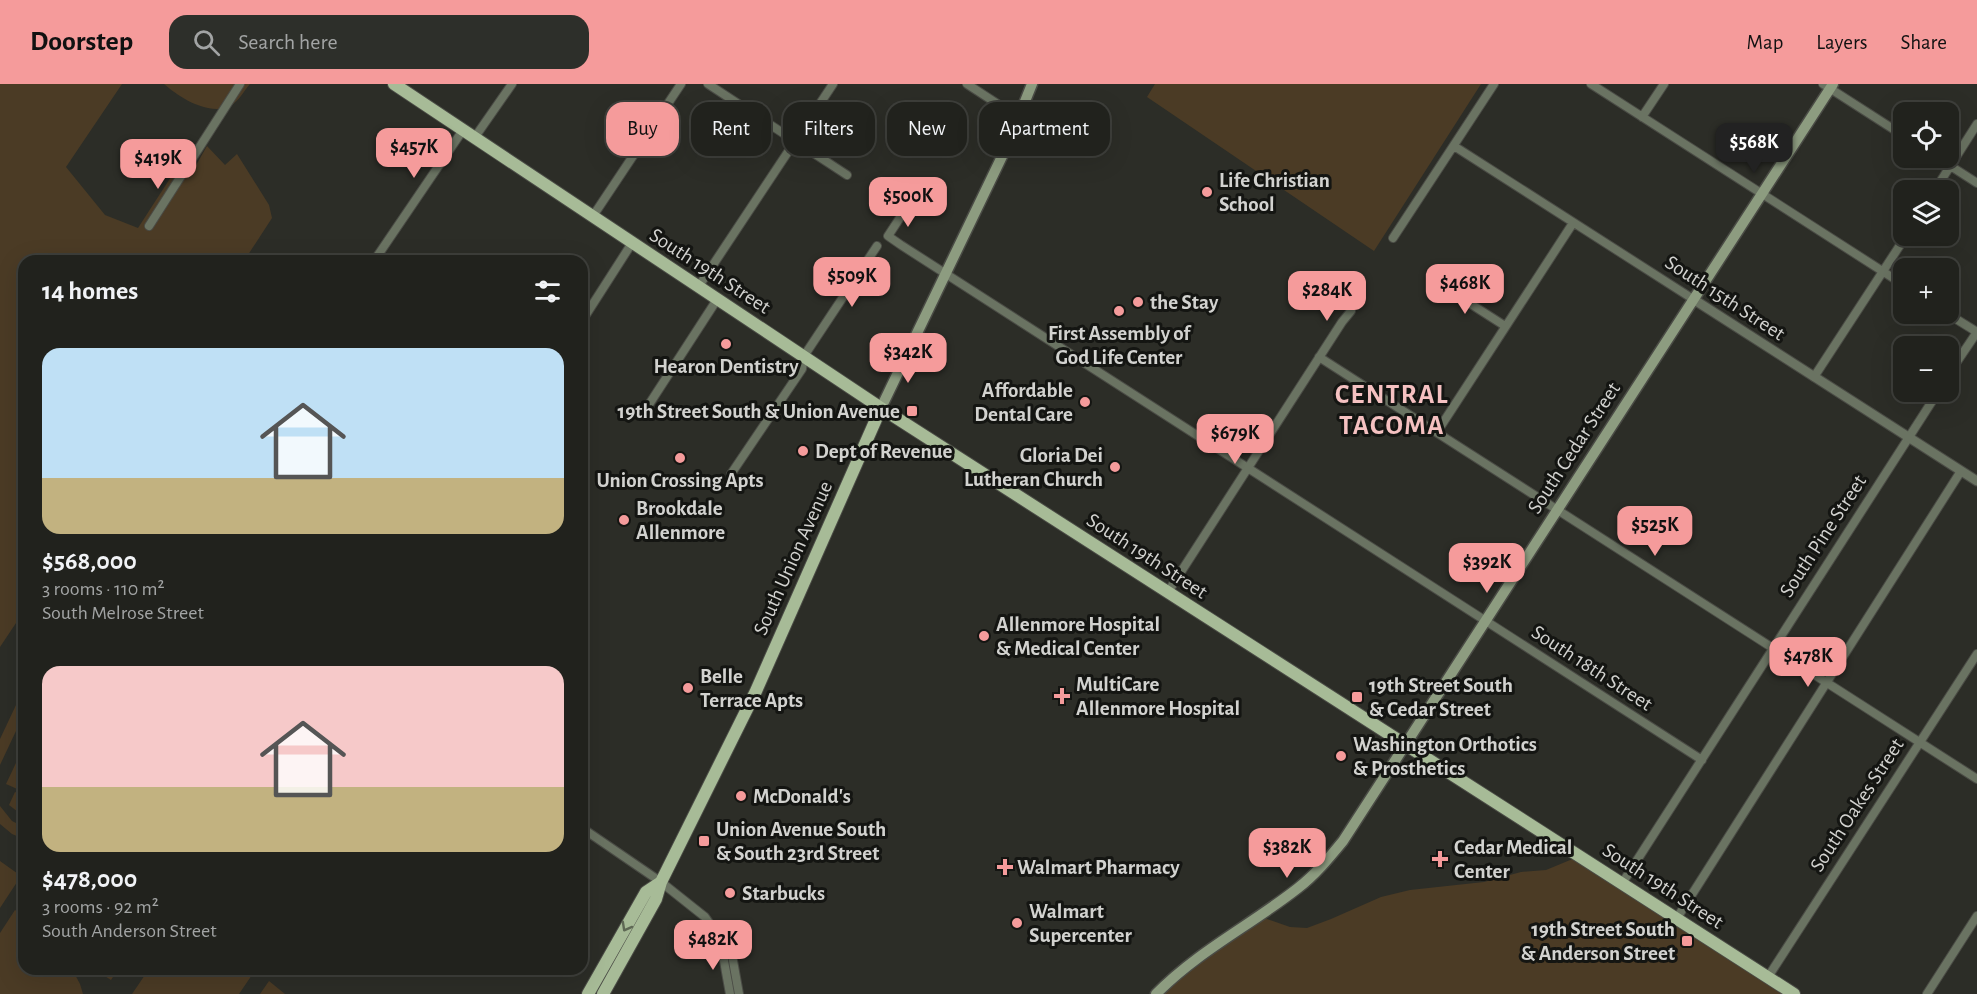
<!DOCTYPE html>
<html lang="en">
<head>
<meta charset="utf-8">
<style>
  :root { --surface:#21221d; --page:#2d2f2a; --text:#f1f3f6; --muted:#a2a4a4; --line:#3e3f3b; --accent:#f59b9b }
  body { margin:0; font-family:"Alegreya Sans",sans-serif; background:var(--page); color:var(--text); height:100vh; display:flex; flex-direction:column; font-size:22px; white-space:nowrap }
  * { box-sizing:border-box; margin:0 }
  p { font-size:20px; color:var(--muted) }
  .icon { flex:none; width:33px; height:33px; fill:none; stroke:currentColor; stroke-width:2; stroke-linecap:round; stroke-linejoin:round }
  .map { position:relative; flex:1; overflow:hidden }
  .panel { position:absolute; left:18px; top:171px; width:570px; height:720px; display:flex; flex-direction:column; background:var(--surface); border-radius:18px; box-shadow:0 6px 24px #0002,0 0 0 2px var(--line) }
  .panel>* { flex:none }
  .hud { position:absolute; left:606px; top:18px; width:570px; height:54px; display:flex; gap:12px }
  .fabs { position:absolute; left:1893px; top:18px; display:grid; gap:12px }
  .fabs a { display:grid; place-items:center; width:66px; height:66px; border-radius:12px; background:var(--surface); box-shadow:0 6px 24px #0002,0 0 0 2px var(--line); font-size:30px }
  .price { position:absolute; translate:-50% -51px; padding:0 14px; border-radius:12px; background:var(--accent); color:#111; font-size:20px; line-height:39px; filter:drop-shadow(0 2px 3px #0008) }
  .price::after { content:''; position:absolute; left:50%; top:36px; width:18px; height:14px; margin-left:-9px; background:inherit; clip-path:polygon(0 0,100% 0,50% 100%) }
  .price.current { background:#222; color:#fff }
  ul { padding:0; list-style:none }
  li { display:grid; align-content:center; gap:12px; height:318px; padding:0 24px }
  li span { display:grid; place-items:center; height:186px; border-radius:18px; color:#555 }
  li>.icon { margin-inline-start:auto }
  span .icon { width:108px; height:108px; fill:#fffc; stroke-width:1 }
  li b { font-size:26px }
  h2 { display:flex; justify-content:space-between; align-items:center; height:72px; padding:0 24px; font-size:26px }
  .chip { padding:0 21px; border-radius:18px; background:var(--surface); box-shadow:0 6px 24px #0002,0 0 0 2px var(--line); font-size:21px; line-height:54px }
  .chip.current { background:var(--accent); color:#111 }
  header { display:flex; align-items:center; gap:36px; box-sizing:border-box; height:84px; padding:0 30px; background:var(--accent); color:#111 }
  header strong { font-size:28px }
  nav { display:flex; gap:33px; margin-inline-start:auto; font-size:21px }
  .search { width:420px; height:54px; background:var(--page); display:flex; align-items:center; gap:15px; box-sizing:border-box; padding:0 21px; border-radius:18px; color:var(--muted); font-size:22px }
  .map>svg:first-child { display:block }
  .green { fill:#4b3b25 }
  .lines { fill:none; stroke-linecap:round; stroke-linejoin:round }
  .minor-casing { stroke:#4a4b45; stroke-width:10 }
  .tertiary-casing { stroke:#4a4b45; stroke-width:11 }
  .secondary-casing { stroke:#4a4b45; stroke-width:13 }
  .primary-casing { stroke:#4a4b45; stroke-width:14 }
  .minor { stroke:#6a7362; stroke-width:8 }
  .tertiary { stroke:#6a7362; stroke-width:9 }
  .secondary { stroke:#8d9c80; stroke-width:10 }
  .primary { stroke:#a7bb97; stroke-width:12 }
  .oneway { stroke:#5e6854 }
  .poi-dot { fill:#f59b9b; stroke:#141512; stroke-width:2 }
  .labels { text-anchor:middle; dominant-baseline:central; stroke-width:6; stroke-linejoin:round; paint-order:stroke }
  .poi-label { font-size:21px; font-weight:bold; fill:#d2d2cf; stroke:#141512; text-anchor:start }
  .street-label { font-size:21px; fill:#d2d2cf; stroke:#141512 }
  .district-label { font-size:27px; font-weight:bold; letter-spacing:1.5px; fill:#f5c1c1; stroke:#141512 }
</style>
</head>
<body>
<header>
<strong>Doorstep</strong>
<div class="search"><svg class="icon" aria-label="search" viewBox="0 0 24 24"><circle cx="10" cy="10" r="6"/><path d="M15 15l6 6"/></svg>Search here</div>
<nav><a>Map</a><a>Layers</a><a>Share</a></nav>
</header>
<div class="map">
<svg width="1977" height="910" viewBox="0 0 1977 910">
  <rect width="100%" height="100%" fill="#2c2d27"/>
  <path class="green" d="M0 0H122L66 83 105 131 138 144 178 82 191 90 207 62 225 81 237 70 269 121 272 134 244 177H24V527L0 563Z
    M164 0H250C244 7 238 18 230 22 209 32 180 14 164 0Z
    M1155 0H1481L1374 167 1147 13Z
    M24 604V630L0 681V655Z
    M24 662V708L6 700Z
    M15 708 24 712V738L20 736 22 731 9 721Z
    M0 722 12 737 24 743V755L12 750 0 740Z
    M1575 774 1794 910H1156L1172 894 1264 834 1290 843 1307 844 1331 835 1381 813 1410 806 1484 798 1521 788 1546 786Z
    M0 777 21 792 0 824Z
    M15 826 24 832V885H72L80 900 83 910H0V849Z
    M94 885H118L111 896Z
    M149 885H256L239 910H132Z
    M269 897 285 910H260Z"/>
  <g class="lines">
    <g class="minor-casing">
      <path id="minor" d="M708 0 847 91
        M967 0 1019 34
        M1591 0 1904 201
        M1823 0 1904 52
        M1642 33 1664 0
        M475 53 512 0
        M1454 62 1693 215
        M1938 74 1977 99
        M1935 106 1977 40
        M907 123 888 152 901 161 1702 676
        M593 132 681 0
        M149 142 240 0
        M1393 154 1494 0
        M374 177 463 46
        M1438 199 1505 242
        M699 202 833 0
        M1948 230 1977 248
        M582 237 632 159
        M1319 273 1977 695
        M1948 291 1977 248
        M1814 293 1906 152
        M648 322 718 214
        M1437 348 1573 139
        M731 390 802 285 804 272 877 162
        M1168 508 1342 238 1351 227
        M582 744 661 798 705 833 732 871 739 910
        M1623 798 1938 308
        M1677 834 1961 387
        M725 862 724 877 730 910
        M1768 893 1977 570
        M1927 910 1977 832"/>
    </g>
    <g class="tertiary-casing">
      <path id="tertiary" d="M1693 215 1977 397"/>
    </g>
    <g class="secondary-casing">
      <path id="secondary" d="M881 324 1007 62 1032 0
        M1156 910C1198 867 1251 841 1298 804 1315 791 1329 774 1343 757L1833 0"/>
    </g>
    <g class="primary-casing">
      <path id="primary" d="M394 0 881 324 1794 910
        M588 910 646 808 661 798
        M603 910 656 815 661 798 756 607 881 324"/>
    </g>
    <use href="#minor" class="minor"/>
    <use href="#tertiary" class="tertiary"/>
    <use href="#secondary" class="secondary"/>
    <use href="#primary" class="primary"/>
  </g>
  <defs><path id="oneway-chevron" d="M-2-3.5L2.5 0L-2 3.5" fill="none" stroke-width="1.6" stroke-linecap="round" stroke-linejoin="round" transform="scale(1.5)"/></defs>
  <use class="oneway" href="#oneway-chevron" transform="translate(626 843) rotate(119)"/>
  <g class="poi-dot">
    <circle cx="1207" cy="108" r="6"/>
    <circle cx="1138" cy="218" r="6"/>
    <circle cx="1119" cy="227" r="6"/>
    <circle cx="726" cy="260" r="6"/>
    <circle cx="1085" cy="318" r="6"/>
    <rect x="906" y="321" width="12" height="12" rx="3"/>
    <circle cx="803" cy="367" r="6"/>
    <circle cx="680" cy="374" r="6"/>
    <circle cx="1115" cy="383" r="6"/>
    <circle cx="624" cy="436" r="6"/>
    <circle cx="984" cy="552" r="6"/>
    <circle cx="688" cy="604" r="6"/>
    <path d="M1059 603h6v6h6v6h-6v6h-6v-6h-6v-6h6z"/>
    <rect x="1351" y="607" width="12" height="12" rx="3"/>
    <circle cx="1341" cy="672" r="6"/>
    <circle cx="741" cy="712" r="6"/>
    <rect x="698" y="751" width="12" height="12" rx="3"/>
    <path d="M1437 766h6v6h6v6h-6v6h-6v-6h-6v-6h6z"/>
    <path d="M1002 774h6v6h6v6h-6v6h-6v-6h-6v-6h6z"/>
    <circle cx="730" cy="809" r="6"/>
    <circle cx="1017" cy="839" r="6"/>
    <rect x="1681" y="851" width="12" height="12" rx="3"/>
  </g>
  <g class="labels">
    <g class="poi-label">
      <text x="1219" y="96">Life Christian<tspan x="1219" dy="24">School</tspan></text>
      <text x="1150" y="218">the Stay</text>
      <text x="1119" y="249" text-anchor="middle">First Assembly of<tspan x="1119" dy="24">God Life Center</tspan></text>
      <text x="726" y="282" text-anchor="middle">Hearon Dentistry</text>
      <text x="1073" y="306" text-anchor="end">Affordable<tspan x="1073" dy="24">Dental Care</tspan></text>
      <text x="900" y="327" text-anchor="end">19th Street South &amp; Union Avenue</text>
      <text x="815" y="367">Dept of Revenue</text>
      <text x="1103" y="371" text-anchor="end">Gloria Dei<tspan x="1103" dy="24">Lutheran Church</tspan></text>
      <text x="680" y="396" text-anchor="middle">Union Crossing Apts</text>
      <text x="636" y="424">Brookdale<tspan x="636" dy="24">Allenmore</tspan></text>
      <text x="996" y="540">Allenmore Hospital<tspan x="996" dy="24">&amp; Medical Center</tspan></text>
      <text x="700" y="592">Belle<tspan x="700" dy="24">Terrace Apts</tspan></text>
      <text x="1076" y="600">MultiCare<tspan x="1076" dy="24">Allenmore Hospital</tspan></text>
      <text x="1369" y="601">19th Street South<tspan x="1369" dy="24">&amp; Cedar Street</tspan></text>
      <text x="1353" y="660">Washington Orthotics<tspan x="1353" dy="24">&amp; Prosthetics</tspan></text>
      <text x="753" y="712">McDonald's</text>
      <text x="716" y="745">Union Avenue South<tspan x="716" dy="24">&amp; South 23rd Street</tspan></text>
      <text x="1454" y="763">Cedar Medical<tspan x="1454" dy="24">Center</tspan></text>
      <text x="1017" y="783">Walmart Pharmacy</text>
      <text x="742" y="809">Starbucks</text>
      <text x="1029" y="827">Walmart<tspan x="1029" dy="24">Supercenter</tspan></text>
      <text x="1675" y="845" text-anchor="end">19th Street South<tspan x="1675" dy="24">&amp; Anderson Street</tspan></text>
    </g>
    <g class="street-label">
      <text transform="translate(710 187) rotate(33)">South 19th Street</text>
      <text transform="translate(1725 214) rotate(33)">South 15th Street</text>
      <text transform="translate(1574 364) rotate(-57)">South Cedar Street</text>
      <text transform="translate(1823 452) rotate(-57)">South Pine Street</text>
      <text transform="translate(1147 472) rotate(33)">South 19th Street</text>
      <text transform="translate(793 474) rotate(-66)">South Union Avenue</text>
      <text transform="translate(1592 584) rotate(33)">South 18th Street</text>
      <text transform="translate(1857 721) rotate(-57)">South Oakes Street</text>
      <text transform="translate(1663 802) rotate(33)">South 19th Street</text>
    </g>
    <g class="district-label">
      <text x="1392" y="310">CENTRAL<tspan x="1392" dy="31">TACOMA</tspan></text>
    </g>
  </g>
</svg>
<div class="fabs">
<a><svg class="icon" aria-label="locate" viewBox="0 0 24 24"><circle cx="12" cy="12" r="6"/><path d="M12 2v4M12 18v4M2 12h4M18 12h4"/></svg></a>
<a><svg class="icon" aria-label="layers" viewBox="0 0 24 24"><path d="M12 4l9 5-9 5-9-5zM3 14l9 5 9-5"/></svg></a>
<a>+</a>
<a>−</a>
</div>
<b class="price current" style="left:1754px;top:90px">$568K</b>
<b class="price" style="left:414px;top:95px">$457K</b>
<b class="price" style="left:158px;top:106px">$419K</b>
<b class="price" style="left:908px;top:144px">$500K</b>
<b class="price" style="left:852px;top:224px">$509K</b>
<b class="price" style="left:1465px;top:231px">$468K</b>
<b class="price" style="left:1327px;top:238px">$284K</b>
<b class="price" style="left:908px;top:300px">$342K</b>
<b class="price" style="left:1235px;top:381px">$679K</b>
<b class="price" style="left:1655px;top:473px">$525K</b>
<b class="price" style="left:1487px;top:510px">$392K</b>
<b class="price" style="left:1808px;top:604px">$478K</b>
<b class="price" style="left:1287px;top:795px">$382K</b>
<b class="price" style="left:713px;top:887px">$482K</b>
<div class="hud">
<a class="chip current">Buy</a>
<a class="chip">Rent</a>
<a class="chip">Filters</a>
<a class="chip">New</a>
<a class="chip">Apartment</a>
</div>
<section class="panel">
<h2>14 homes<svg class="icon" aria-label="filters" viewBox="0 0 24 24"><path d="M4 7h16M4 17h16"/><circle cx="9" cy="7" r="2"/><circle cx="15" cy="17" r="2"/></svg></h2>
<ul>
<li><span style="background:linear-gradient(#bfe0f5 70%,#c2b280 0)"><svg class="icon" aria-label="home" viewBox="0 0 24 24"><path d="M3 11l9-7 9 7M6 9v11h12V9"/></svg></span><div><b>$568,000</b><p>3 rooms · 110 m²</p><p>South Melrose Street</p></div></li>
<li><span style="background:linear-gradient(#f6c9c9 65%,#c2b280 0)"><svg class="icon" aria-label="home" viewBox="0 0 24 24"><path d="M3 11l9-7 9 7M6 9v11h12V9"/></svg></span><div><b>$478,000</b><p>3 rooms · 92 m²</p><p>South Anderson Street</p></div></li>
</ul>
</section>
</div>
</body>
</html>
